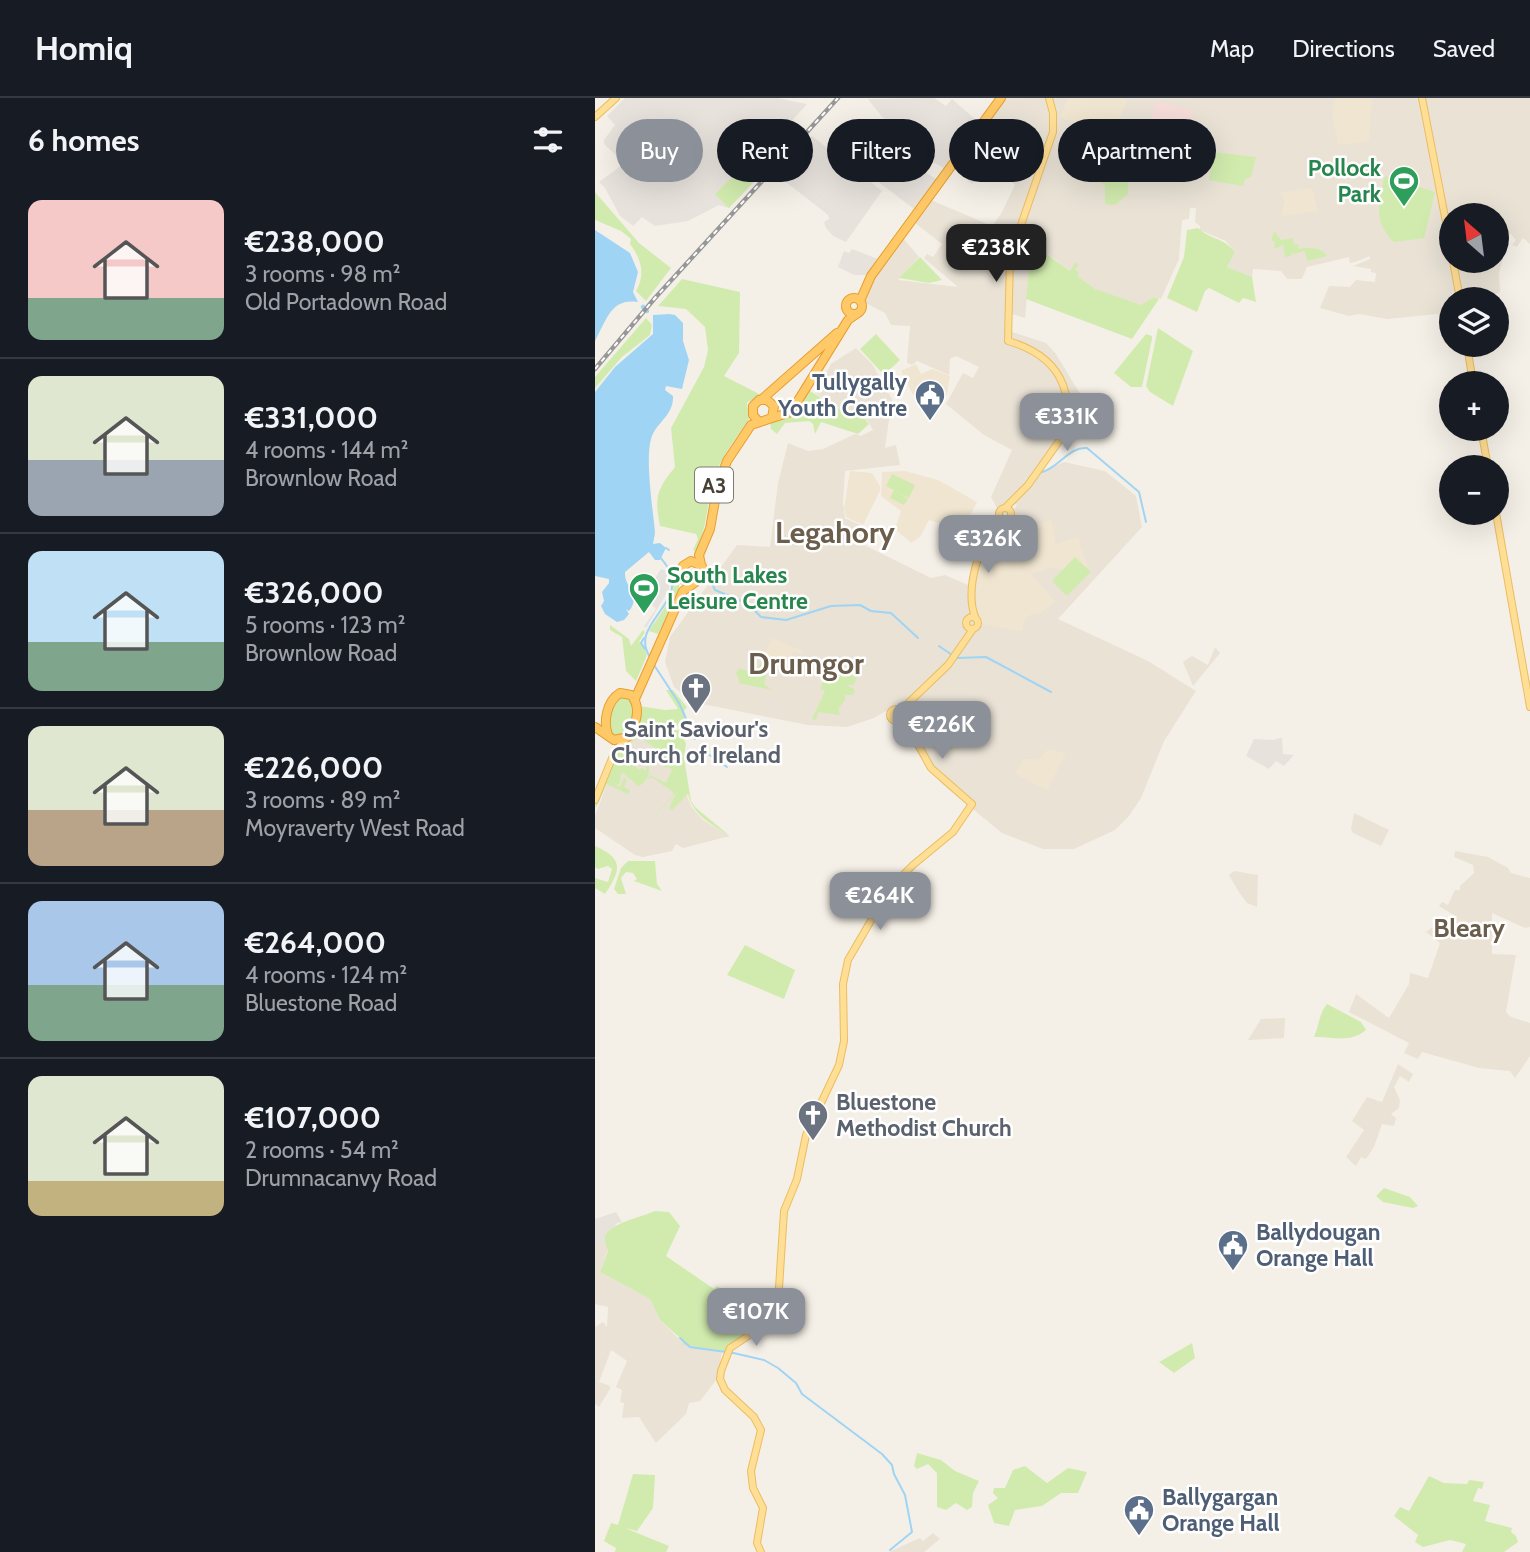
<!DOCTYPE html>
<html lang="en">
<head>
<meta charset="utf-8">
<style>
  :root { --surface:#171b24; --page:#242831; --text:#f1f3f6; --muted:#9ea1a6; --line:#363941; --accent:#8c9099 }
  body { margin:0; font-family:Cabin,sans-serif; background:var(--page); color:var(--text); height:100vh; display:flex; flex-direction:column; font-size:26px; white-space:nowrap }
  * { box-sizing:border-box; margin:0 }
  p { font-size:23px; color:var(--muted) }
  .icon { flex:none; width:38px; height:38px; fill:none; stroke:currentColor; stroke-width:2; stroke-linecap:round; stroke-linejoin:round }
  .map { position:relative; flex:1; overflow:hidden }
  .details { display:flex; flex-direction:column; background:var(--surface); width:595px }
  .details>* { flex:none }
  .banner { position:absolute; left:21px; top:21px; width:665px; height:63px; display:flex; gap:14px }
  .needle { width:46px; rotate:332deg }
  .tools { position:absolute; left:844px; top:105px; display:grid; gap:14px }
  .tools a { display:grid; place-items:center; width:70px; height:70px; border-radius:50%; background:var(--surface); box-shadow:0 7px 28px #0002; font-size:35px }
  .price { position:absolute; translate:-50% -60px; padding:0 16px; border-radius:14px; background:var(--accent); color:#fff; font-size:23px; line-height:46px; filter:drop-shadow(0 2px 4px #0008) }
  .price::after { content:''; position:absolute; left:50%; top:42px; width:21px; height:16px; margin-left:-10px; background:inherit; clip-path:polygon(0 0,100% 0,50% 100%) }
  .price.active { background:#222; color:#fff }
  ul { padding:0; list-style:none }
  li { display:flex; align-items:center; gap:21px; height:175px; padding:0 28px }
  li+li { border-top:2px solid var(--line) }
  li span { display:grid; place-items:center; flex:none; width:196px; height:140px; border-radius:14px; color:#555 }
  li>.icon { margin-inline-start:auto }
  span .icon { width:84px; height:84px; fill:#fffc; stroke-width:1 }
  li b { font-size:30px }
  h2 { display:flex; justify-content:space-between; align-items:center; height:84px; padding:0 28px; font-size:30px }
  .tag { padding:0 24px; border-radius:32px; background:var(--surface); box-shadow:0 7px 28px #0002; font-size:24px; line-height:63px }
  .tag.active { background:var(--accent); color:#fff }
  header { display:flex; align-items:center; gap:42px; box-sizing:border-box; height:98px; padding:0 35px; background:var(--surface); border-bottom:2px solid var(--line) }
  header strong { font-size:33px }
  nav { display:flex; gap:38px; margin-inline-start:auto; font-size:24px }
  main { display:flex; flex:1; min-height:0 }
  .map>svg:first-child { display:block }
  .residential { fill:#e9e2d5; fill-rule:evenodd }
  .industrial { fill:#e7e2dc }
  .education { fill:#efe5d0 }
  .medical { fill:#f6ddda }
  .green { fill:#d1ebae }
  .parking { fill:#e6e3df }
  .water { fill:#a0d4f5 }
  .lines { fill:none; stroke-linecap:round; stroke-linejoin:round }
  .stream { stroke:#a0d4f5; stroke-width:2 }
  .river { stroke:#a0d4f5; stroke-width:4.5 }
  .major-casing { stroke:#ebbd5f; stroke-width:8 }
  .highway-casing { stroke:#e79e2f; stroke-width:10 }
  .major { stroke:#ffde96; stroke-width:6 }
  .highway { stroke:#ffc968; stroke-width:8 }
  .rail-casing { stroke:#979797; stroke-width:4.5 }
  .rail { stroke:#fff; stroke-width:2; stroke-dasharray:5; stroke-linecap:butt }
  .labels { text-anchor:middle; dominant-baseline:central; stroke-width:5; stroke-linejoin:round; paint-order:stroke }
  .shield { fill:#fff; stroke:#7f7a72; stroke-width:2 }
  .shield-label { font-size:21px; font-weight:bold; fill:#484136 }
  .leisure-label { font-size:23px; font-weight:bold; fill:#27864d; stroke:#fff; text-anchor:end }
  .service-label { font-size:23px; font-weight:bold; fill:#4e5e75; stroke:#fff; text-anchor:start }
  .worship-label { font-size:23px; font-weight:bold; fill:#5b616d; stroke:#fff }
  .quarter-label { font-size:26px; font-weight:bold; fill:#6c5e4c; stroke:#fff }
  .district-label { font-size:30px; font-weight:bold; fill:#6c5e4c; stroke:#fff }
</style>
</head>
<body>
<header>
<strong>Homiq</strong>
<nav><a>Map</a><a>Directions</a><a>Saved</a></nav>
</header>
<main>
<section class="details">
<h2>6 homes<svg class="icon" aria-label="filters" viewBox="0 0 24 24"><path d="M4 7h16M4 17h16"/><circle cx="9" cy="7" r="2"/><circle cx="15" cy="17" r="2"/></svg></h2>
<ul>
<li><span style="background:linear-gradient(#f6c9c9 70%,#7fa58c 0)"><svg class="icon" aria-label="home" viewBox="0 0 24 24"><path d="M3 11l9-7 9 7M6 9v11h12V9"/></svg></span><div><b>€238,000</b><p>3 rooms · 98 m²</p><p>Old Portadown Road</p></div></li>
<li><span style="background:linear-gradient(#dfe7d0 60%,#9aa5b1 0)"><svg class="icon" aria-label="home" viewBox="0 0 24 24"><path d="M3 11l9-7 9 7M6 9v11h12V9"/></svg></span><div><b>€331,000</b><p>4 rooms · 144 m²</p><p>Brownlow Road</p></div></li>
<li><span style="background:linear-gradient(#bfe0f5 65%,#7fa58c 0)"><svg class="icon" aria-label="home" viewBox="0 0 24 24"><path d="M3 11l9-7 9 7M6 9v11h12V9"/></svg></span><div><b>€326,000</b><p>5 rooms · 123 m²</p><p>Brownlow Road</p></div></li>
<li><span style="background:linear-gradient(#dfe7d0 60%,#b9a48a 0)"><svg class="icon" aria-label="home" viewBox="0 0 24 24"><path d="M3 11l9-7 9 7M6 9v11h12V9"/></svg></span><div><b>€226,000</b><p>3 rooms · 89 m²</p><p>Moyraverty West Road</p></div></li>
<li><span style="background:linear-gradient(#a9c7e8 60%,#7fa58c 0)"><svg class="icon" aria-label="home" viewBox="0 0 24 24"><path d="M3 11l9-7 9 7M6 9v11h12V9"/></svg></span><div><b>€264,000</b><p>4 rooms · 124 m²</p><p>Bluestone Road</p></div></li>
<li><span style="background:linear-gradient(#dfe7d0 75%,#c2b280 0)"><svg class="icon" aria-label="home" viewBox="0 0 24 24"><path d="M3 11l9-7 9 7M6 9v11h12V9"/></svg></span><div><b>€107,000</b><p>2 rooms · 54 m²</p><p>Drumnacanvy Road</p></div></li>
</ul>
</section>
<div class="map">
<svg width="935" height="1454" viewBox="0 0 935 1454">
  <rect width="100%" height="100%" fill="#f5f0e7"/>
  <path class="residential" d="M409 0H935V146L928 140 922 149 917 147 921 142 915 135 904 175 905 194 891 201H883L859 193 851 203H856L855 221 842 216 792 221 764 216 754 218 725 210 734 188 755 189 761 182 780 184 781 175 776 174V171L758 168 775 161V158L760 164 755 165 754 159 712 169 707 181H692L686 173 658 171 657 180 632 169 640 154 631 143 605 132V128L600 124 601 110H595L594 121 587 122 584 161 566 201 559 199 546 208 499 191 454 157 436 154 430 220 414 215V233L451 245 461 256 487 299 444 375 469 364 510 373 541 398 547 429 463 521 553 563 601 593 569 643 546 700 534 718 520 732 479 751H448L407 735 347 686 321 652 303 606 279 620 252 629 213 627 97 604 79 589 70 564 75 539 142 447 175 449 183 385 193 345 213 353 228 351 260 336 266 338 278 332 271 320 254 316 220 295 236 266 261 250 277 266 297 301 290 350 301 347 305 367 250 373 248 405 250 420 267 428 263 444 336 480 350 477 380 490 422 406 402 410 396 399 417 352 389 337 351 306 368 275 378 280 384 269 361 258 355 261 354 277 322 263 317 267 312 265 315 228 296 227 290 215 269 204 278 181 308 140 324 159 303 182 363 189 329 160 332 156 338 159 347 146 320 125 336 102 397 128 406 116 420 87 416 83 426 52 386 33ZM856 117H901V163H856Z
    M620 549 625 555 598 588 588 564 597 558 613 567Z
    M45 630 80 667 96 708 108 722 135 738 88 750 81 746 77 753 48 759 40 757 0 730V718L12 686Z
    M759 715 794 732 786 748 758 735 756 731Z
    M860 753 893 759 913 770 916 775 935 780V829L930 830 897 815V856L921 857 911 914 916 919 935 925V958L920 980 915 973 884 970 827 954 823 961 809 955 814 945 754 914 761 896 794 920 814 886 815 875 833 880 845 845 831 834 839 828 851 835 862 819 844 808 847 804 853 807 860 792H865V788L879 775 878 767 859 759Z
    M639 773 663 777 662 809 652 805 644 794 634 777Z
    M690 920 689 940 653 942 666 921Z
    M803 966 818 976 814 984 805 978 799 989 805 1002 804 1010 796 1016 801 1020 799 1028 787 1026 779 1049 771 1061 766 1059 761 1068 751 1059 769 1032 757 1023 772 999 787 1004Z
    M0 1145H11L13 1151 5 1174 55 1201 65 1222 90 1247 127 1254 122 1281 105 1303 94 1305 91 1316 61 1345 44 1319 27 1320 29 1305 25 1304 27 1292 21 1289 32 1263 16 1252 4 1284 15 1288V1291L4 1309 0 1306V1229L8 1224 12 1229 13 1209 0 1206Z
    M338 1435 345 1441 329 1454H294L325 1440 328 1443Z"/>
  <path class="industrial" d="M30 0H182L212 6 167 56 177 65 134 110 124 107 93 123 60 128 47 119 38 128 25 118 10 90 4 84 27 67 26 62 9 46V42L20 27 12 18Z
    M339 0 351 8 357 1 379 20 358 48 362 53 351 71 338 64 333 70 313 51 306 57 295 45 307 32 287 19 273 1Z
    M217 38 287 93 251 144 238 138 231 130 229 124 234 121 233 117 182 77Z
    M307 62 324 78 328 73 343 82 319 111 277 79 287 69 297 79Z
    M257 151 283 161 271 177H259L243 169 249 153 254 155Z
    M684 640H687L688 656 699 657 689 668 681 663 674 671 651 658 659 641 679 642Z
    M21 1114 27 1124 22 1125 10 1142 11 1145H0V1121Z"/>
  <path class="education" d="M473 0H529L532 3 517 39 465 19Z
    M740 0H777L774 43 743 47 737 17Z
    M717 90 723 113 685 119 690 103 685 94Z
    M321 266 326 276 337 271 355 278 352 296 346 302H325L317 295 306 273Z
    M255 373 277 375 285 388V393L268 427 251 419 249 410Z
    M310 373 343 382 382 404 369 429 353 421 349 427 334 422 325 439 316 445 300 431 306 413 286 398 287 374Z
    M456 422 461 446 483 439 494 472 471 480 468 472 460 469 436 476 461 504 443 517 437 516 430 521 427 534 388 526 381 516V483L390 449 414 434Z
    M177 540 208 553 207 556 199 553 196 560 204 563 198 577 167 563Z
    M453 651 471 655 452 692 420 676 428 661H444Z"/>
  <path class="medical" d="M561 3 598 12 589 62 570 60 560 36 551 33Z"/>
  <path class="green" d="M164 53 177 65 134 110 120 96Z
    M618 54 661 59 656 79 650 81 648 88 614 82Z
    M516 59 534 69 533 96 520 107 510 106V87L505 84Z
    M790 78 840 94 829 140 799 144C778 125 783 103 790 78Z
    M0 94 44 145 76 170 51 203 41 193C51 176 46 161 35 146L36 141 26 133 0 122Z
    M603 130C616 142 628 139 640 154L632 169 657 179 661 204 648 200 644 205 614 190 610 193 602 214 572 200 589 159 592 132Z
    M679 133 686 142 698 140 699 147 703 146 704 151C713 148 728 150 732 158L712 163 710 153 698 156 697 153 696 158 690 159 688 147 679 151 680 143H676Z
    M436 154 453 157 475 173 481 164 484 167 480 171 484 175 482 178 500 191 546 207 559 199 564 201 537 241 431 201Z
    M325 159 347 182 334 185 304 180Z
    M87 181 145 194 144 255 129 278 168 298 152 304 154 321C140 342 123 362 117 387 112 410 111 432 101 454L98 452 103 441 101 436 65 428C59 399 62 391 80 369L76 330 109 269 113 252 110 229 91 211 63 208Z
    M51 220 57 227 55 237 27 259 0 290V279Z
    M563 230 598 253 578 308 555 294 551 288Z
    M281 236 305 262 289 277 265 251Z
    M551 236 557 238V241L547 289H536L519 275Z
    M216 287 215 293 253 316 270 321 274 326 263 336 226 324 220 336 218 326 214 323 190 325 182 336 176 331 175 324 192 318Z
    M297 376 320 387 314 400 305 396 313 401 309 407 295 400 299 392 291 388Z
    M480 459 496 474 472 498 457 483Z
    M77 467C97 483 72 518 63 536L54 533C66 514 89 490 73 468Z
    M15 527 34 541 36 548 48 532 50 534 44 544 48 546 52 557 41 583 31 573 27 539 15 532Z
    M231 562 247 575 262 578 259 587H250L258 590 260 594 257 597H250V602L243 611 245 617 223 614 221 622 217 621 230 593 225 591 234 568 222 566 223 563Z
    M165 565 177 571 161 581 172 575 169 586 177 592 143 585 145 583 141 576 144 570 161 576Z
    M71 592H78L92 609 89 613 95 631 99 632V636L95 637 92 632 78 626 73 629 75 632H83L91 645 89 660 96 703 100 709 135 738C117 726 99 719 93 696L76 713 75 708 82 694 52 725 78 699V694L57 679 53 682 55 677 71 685 77 672 73 668 71 670 64 662 62 652 45 638 35 646 43 627 44 608 70 612 83 611Z
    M30 596 41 607 33 637 15 639 13 615 19 601Z
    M21 654H26L44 672 47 670 50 673 53 664C56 674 52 685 43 688L27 674 24 686 21 687 25 689 29 680 32 682 29 689 35 692 33 696 12 686 1 710 0 704Z
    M0 748C28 760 27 771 10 796L0 790V780L13 784 17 771 13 768 3 771 0 769Z
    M33 763H60L62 786 67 793 39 783 42 781 38 775 31 774 26 780 31 796H23L19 791 26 770Z
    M150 847 200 872 189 901 132 877Z
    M732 906 766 924 771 932C754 946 738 938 719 939 724 928 724 915 732 906Z
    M789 1090 815 1099 823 1108 818 1110 788 1104 781 1098Z
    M60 1113 74 1114 85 1128 71 1158 119 1191 122 1188 157 1212 159 1233 133 1254 89 1247 85 1240 65 1222 55 1201 5 1174 13 1153C12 1149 10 1146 10 1142 8 1126 48 1119 60 1113Z
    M597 1245 600 1260 579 1275 564 1264Z
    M322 1355 346 1362 360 1373 384 1383 378 1395 377 1409 372 1412 361 1405 351 1412 342 1409V1375L333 1366 322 1371 319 1368Z
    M430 1368 452 1385 473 1370 492 1374 483 1395H466L447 1408 420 1412 414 1428 399 1425 393 1407 403 1400 398 1395 399 1390H410L418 1372Z
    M38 1376 60 1377 58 1410 42 1433 30 1430 74 1448 71 1454H20L21 1450 9 1443 16 1425 23 1427Z
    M834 1378 849 1385 872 1386 874 1382 889 1384 887 1391 883 1390 878 1403 895 1407 890 1423 917 1430 916 1434 921 1438 923 1444 909 1454H867L871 1446 855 1442 828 1449 820 1444 823 1437 799 1418 805 1409 814 1413Z"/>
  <path class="parking" d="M379 54 393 65 377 86 363 73Z
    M66 471 73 473 75 478 74 491 51 530 49 528 61 511 48 498Z"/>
  <path class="water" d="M0 132 35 155 43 174 38 194 43 204C16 200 12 221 0 243Z
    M74 216 80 217 88 225V243L94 262 87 291 71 288 70 292 78 298C79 318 61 324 56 341 50 362 58 411 60 435L58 446 65 445 71 450 65 462H60L54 454 30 474C29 490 47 497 34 513L31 511 34 516 29 522 22 524 10 516 6 508 9 503 7 494 14 485V481L0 478V294L20 269 58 236V217Z"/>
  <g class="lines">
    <path class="stream" d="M447 374C463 370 475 348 492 350L544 394 551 424
      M71 450 74 452
      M115 481 120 492 153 506 166 519 191 522 236 508 265 507 276 513 296 515 323 540
      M49 540 46 545 50 551
      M344 548 357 557
      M55 559C35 529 83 510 77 479 76 472 70 466 66 460
      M362 560 391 559 456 594
      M59 567 84 605 100 641
      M107 652 132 669
      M85 1240 95 1249 131 1254
      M134 1254 169 1262 183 1270 201 1285 207 1296 287 1356 297 1367 299 1376 310 1397 317 1434 295 1452"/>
    <path class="river" d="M48 209 52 213"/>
    <g class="major-casing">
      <path id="major" d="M454 0 458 15V34L415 159 413 243C437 250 459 263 468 287 472 298 473 310 478 319
        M827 0 856 150
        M0 19 21 0
        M858 163 865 201
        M872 247 878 285
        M478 318a6 6 0 1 1 12 0a6 6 0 1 1-12 0Z
        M886 331 893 369
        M410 410 433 387 479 322
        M404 416a6 6 0 1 1 12 0a6 6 0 1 1-12 0Z
        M901 415 935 609
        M371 525a6 6 0 1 1 12 0a6 6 0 1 1-12 0Z
        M381 521C371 499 379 464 391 443 396 435 403 428 405 419
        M295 617a6 6 0 1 1 12 0a6 6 0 1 1-12 0Z
        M305 613 353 567 378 531
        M0 702 20 653 31 641
        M166 1454 162 1445 168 1410 158 1390 156 1373 166 1332 159 1319 130 1292 125 1281 126 1273 135 1250 165 1230 183 1205 189 1113 202 1081 211 1037 244 967 249 943 248 886 253 862 295 790 318 767 358 734 377 706 336 670 306 616"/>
    </g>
    <g class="highway-casing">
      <path id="highway" d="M251 208a8 8 0 1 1 16 0a8 8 0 1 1-16 0Z
        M265 203 276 178 406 0
        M166 302 242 235
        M177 320 196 314 253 222 263 215
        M106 467 104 457 115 431 122 391 132 363 156 327 177 320 179 308 172 302H164L158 308V317L164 324
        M40 601 88 493 108 479 107 468 96 463 88 468 86 475 89 482 98 486
        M0 629 19 642 33 639C41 627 47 609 36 597L25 595C12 603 8 623 13 637"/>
    </g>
    <use href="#major" class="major"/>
    <use href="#highway" class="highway"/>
    <g class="rail-casing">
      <path id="rail" d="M0 271 60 200 243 0"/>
    </g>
    <use href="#rail" class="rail"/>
  </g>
  <defs>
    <g id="stadium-pin" transform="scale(1.575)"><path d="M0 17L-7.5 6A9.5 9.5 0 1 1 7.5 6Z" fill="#2e9e5b" stroke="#fff"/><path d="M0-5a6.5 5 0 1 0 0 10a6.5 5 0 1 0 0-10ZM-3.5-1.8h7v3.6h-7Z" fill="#fff"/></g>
    <g id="civic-pin" transform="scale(1.575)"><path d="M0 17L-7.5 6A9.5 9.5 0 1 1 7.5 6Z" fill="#5c6f8a" stroke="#fff"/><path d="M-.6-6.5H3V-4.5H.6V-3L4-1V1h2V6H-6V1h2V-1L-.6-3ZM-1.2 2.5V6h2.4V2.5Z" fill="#fff"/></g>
    <g id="church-pin" transform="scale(1.575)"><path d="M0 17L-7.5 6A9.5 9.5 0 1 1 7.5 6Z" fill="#6b7280" stroke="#fff"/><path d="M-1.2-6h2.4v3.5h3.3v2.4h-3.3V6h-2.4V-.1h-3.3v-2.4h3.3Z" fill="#fff"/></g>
  </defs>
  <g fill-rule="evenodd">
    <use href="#stadium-pin" x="809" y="83"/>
    <use href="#civic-pin" x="335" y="297"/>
    <use href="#stadium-pin" x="49" y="490"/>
    <use href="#church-pin" x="101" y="590"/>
    <use href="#church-pin" x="218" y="1017"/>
    <use href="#civic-pin" x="638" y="1147"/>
    <use href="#civic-pin" x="544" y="1412"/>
  </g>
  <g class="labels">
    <rect class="shield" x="100" y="369.5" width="38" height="35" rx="5"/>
    <g class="shield-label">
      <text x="119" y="387">A3</text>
    </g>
    <g class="leisure-label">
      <text x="786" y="70">Pollock<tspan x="786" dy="26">Park</tspan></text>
      <text x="72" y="477" text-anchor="start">South Lakes<tspan x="72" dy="26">Leisure Centre</tspan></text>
    </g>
    <g class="service-label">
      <text x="312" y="284" text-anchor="end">Tullygally<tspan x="312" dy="26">Youth Centre</tspan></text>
      <text x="661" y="1134">Ballydougan<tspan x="661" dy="26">Orange Hall</tspan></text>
      <text x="567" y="1399">Ballygargan<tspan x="567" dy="26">Orange Hall</tspan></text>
    </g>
    <g class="worship-label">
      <text x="101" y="631">Saint Saviour's<tspan x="101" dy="26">Church of Ireland</tspan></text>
      <text x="241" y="1004" text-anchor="start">Bluestone<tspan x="241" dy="26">Methodist Church</tspan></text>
    </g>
    <g class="quarter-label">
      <text x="874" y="830">Bleary</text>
    </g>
    <g class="district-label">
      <text x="240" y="434">Legahory</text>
      <text x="211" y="565">Drumgor</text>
    </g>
  </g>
</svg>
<div class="tools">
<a><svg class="needle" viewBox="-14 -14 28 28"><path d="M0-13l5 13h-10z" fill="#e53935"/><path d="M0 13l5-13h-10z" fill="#9ea1a6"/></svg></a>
<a><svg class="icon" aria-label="layers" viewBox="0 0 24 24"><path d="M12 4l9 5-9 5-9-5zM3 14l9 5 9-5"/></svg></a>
<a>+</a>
<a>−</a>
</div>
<b class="price active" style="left:401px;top:186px">€238K</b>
<b class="price" style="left:472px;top:355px">€331K</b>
<b class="price" style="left:393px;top:477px">€326K</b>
<b class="price" style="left:347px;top:663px">€226K</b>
<b class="price" style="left:285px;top:834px">€264K</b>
<b class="price" style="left:161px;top:1250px">€107K</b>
<div class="banner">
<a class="tag active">Buy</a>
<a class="tag">Rent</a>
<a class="tag">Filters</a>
<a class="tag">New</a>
<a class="tag">Apartment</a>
</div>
</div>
</main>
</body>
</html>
